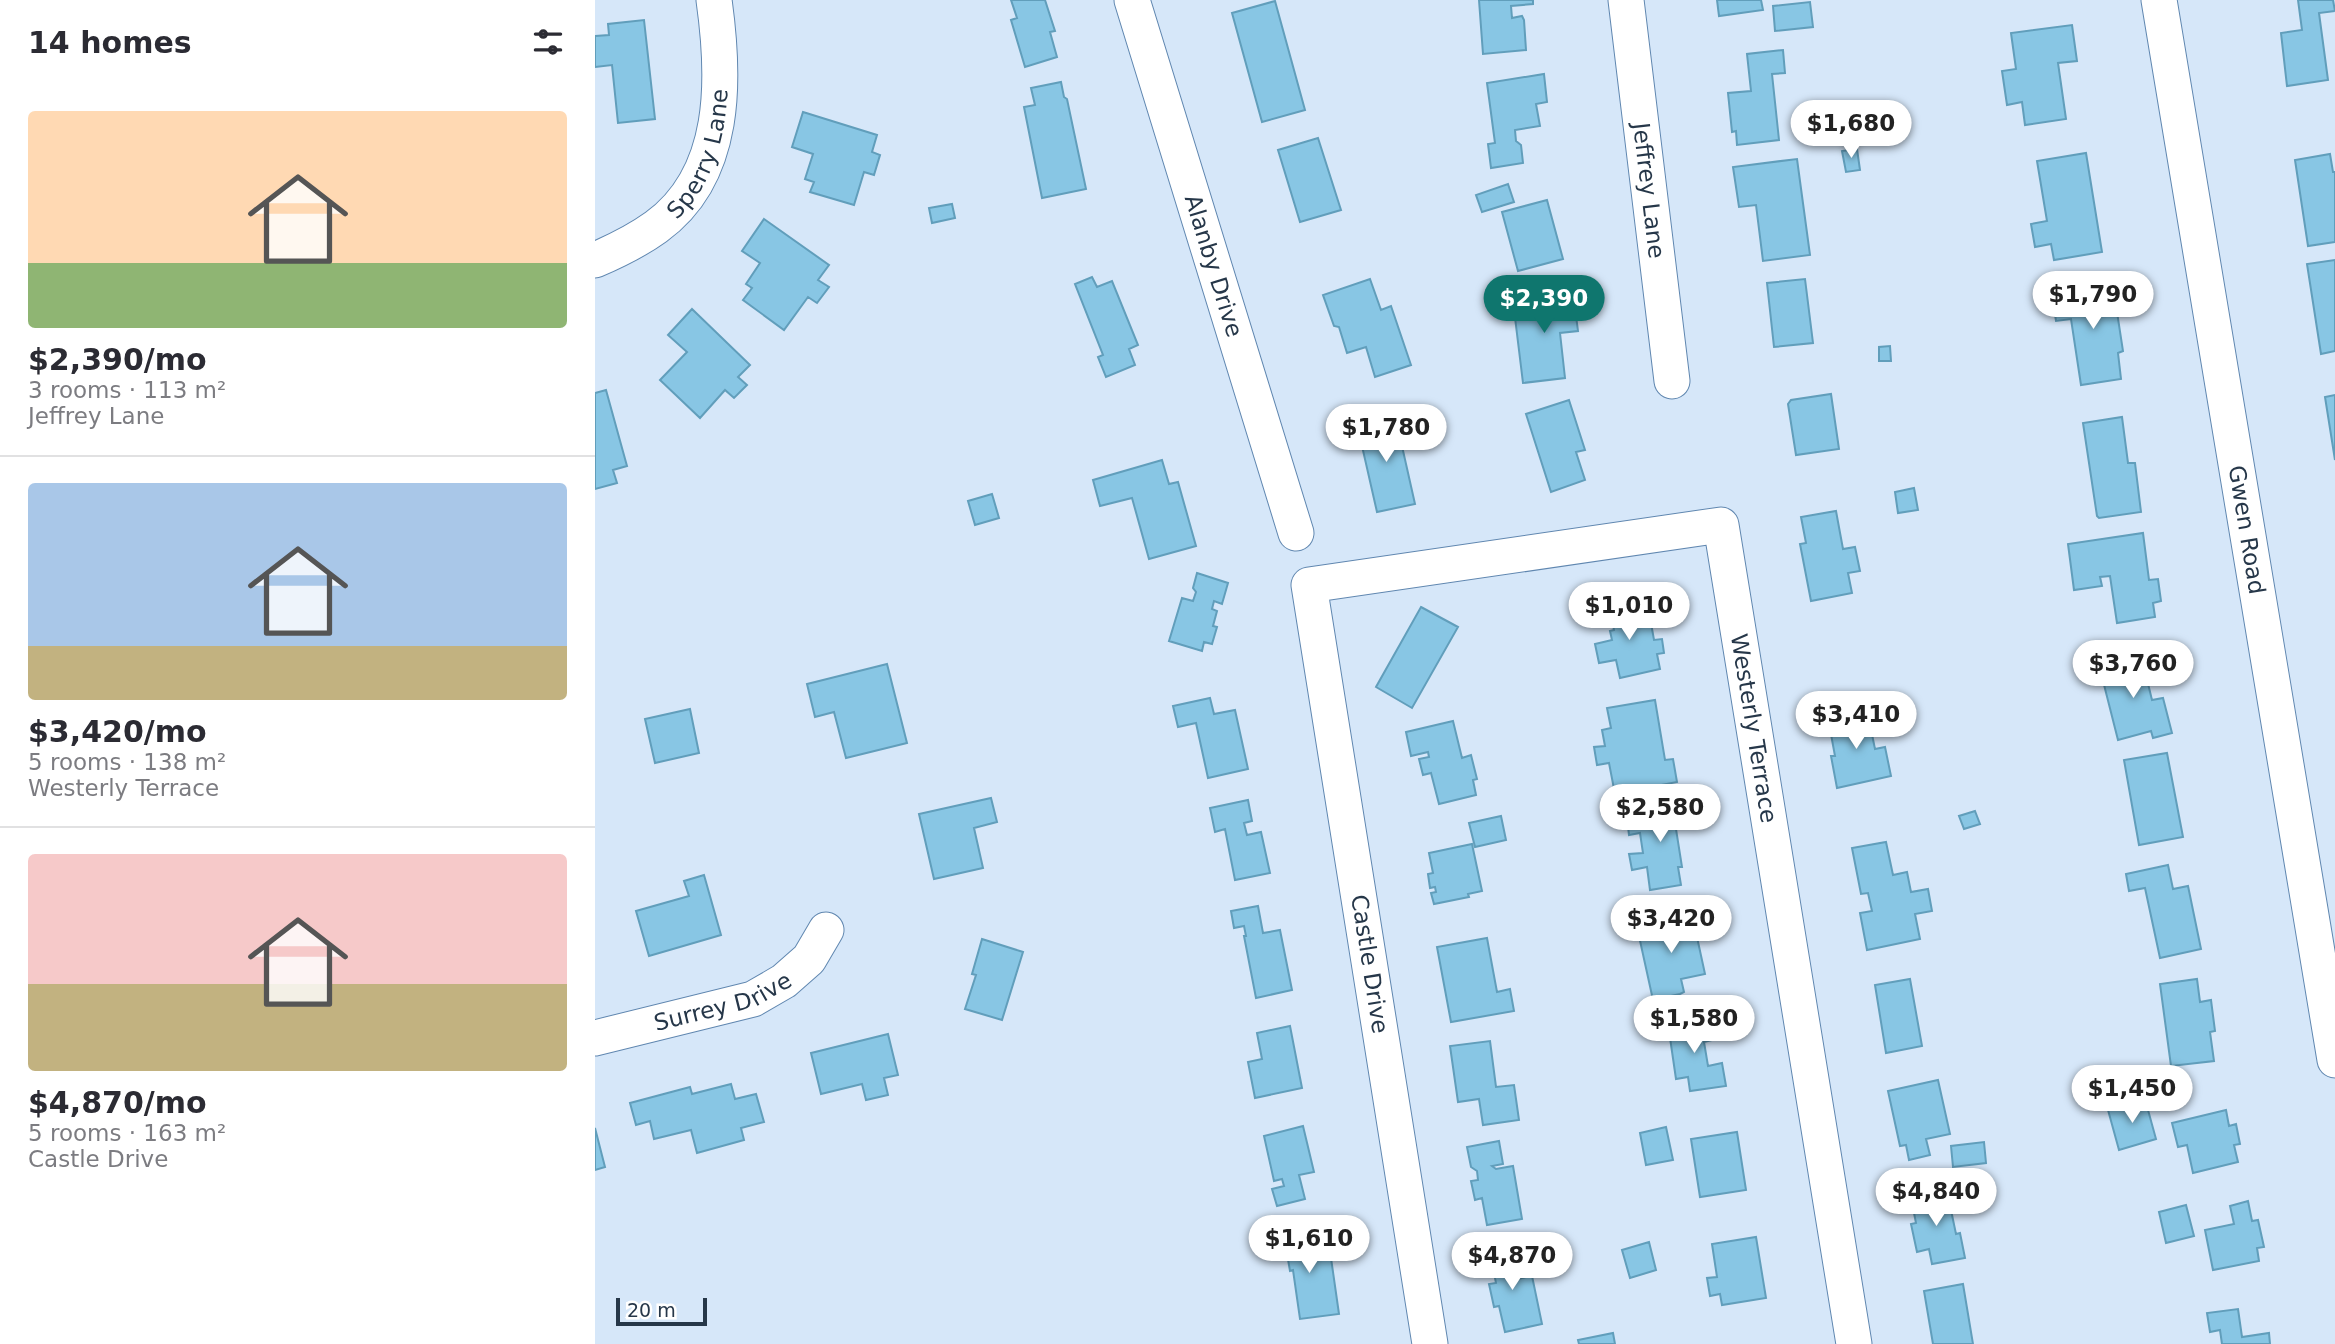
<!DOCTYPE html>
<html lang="en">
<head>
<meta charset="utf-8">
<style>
  :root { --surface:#fff; --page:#f2f2f3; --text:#2b2b33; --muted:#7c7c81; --line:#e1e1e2; --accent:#0f766e }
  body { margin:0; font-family:"DejaVu Sans",sans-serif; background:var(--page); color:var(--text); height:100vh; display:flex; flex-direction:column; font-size:26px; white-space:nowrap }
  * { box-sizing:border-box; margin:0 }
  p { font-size:23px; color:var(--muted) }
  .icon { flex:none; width:38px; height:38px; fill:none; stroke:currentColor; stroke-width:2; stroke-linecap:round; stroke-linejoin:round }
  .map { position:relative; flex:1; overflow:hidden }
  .sheet { display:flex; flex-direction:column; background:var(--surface); width:595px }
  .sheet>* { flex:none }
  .scale { position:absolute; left:21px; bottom:18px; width:91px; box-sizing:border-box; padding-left:7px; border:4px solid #263749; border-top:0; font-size:19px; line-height:24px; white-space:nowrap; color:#263749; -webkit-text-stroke:5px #fff; paint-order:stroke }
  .price { position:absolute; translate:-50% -60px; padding:0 16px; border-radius:24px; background:#fff; color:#222; font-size:23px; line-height:46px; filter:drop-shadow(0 2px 4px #0008) }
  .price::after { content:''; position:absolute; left:50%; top:42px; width:21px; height:16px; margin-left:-10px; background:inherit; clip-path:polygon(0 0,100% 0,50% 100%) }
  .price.active { background:var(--accent); color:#fff }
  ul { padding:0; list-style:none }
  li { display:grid; align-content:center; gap:14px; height:371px; padding:0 28px }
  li+li { border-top:2px solid var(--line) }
  li span { display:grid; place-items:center; height:217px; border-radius:7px; color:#555 }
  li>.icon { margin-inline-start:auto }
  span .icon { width:126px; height:126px; fill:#fffc; stroke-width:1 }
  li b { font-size:30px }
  h2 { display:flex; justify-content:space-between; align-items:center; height:84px; padding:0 28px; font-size:30px }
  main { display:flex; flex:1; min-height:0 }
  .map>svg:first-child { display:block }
  .building { fill:#88c6e4; stroke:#619ebb; stroke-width:2 }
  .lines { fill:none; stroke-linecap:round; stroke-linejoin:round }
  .minor-casing { stroke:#6087b0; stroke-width:37 }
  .minor { stroke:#fff; stroke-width:35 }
  .labels { text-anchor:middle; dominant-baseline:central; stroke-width:5; stroke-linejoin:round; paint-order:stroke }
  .street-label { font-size:23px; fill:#263749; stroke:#fff }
</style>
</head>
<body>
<main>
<section class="sheet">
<h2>14 homes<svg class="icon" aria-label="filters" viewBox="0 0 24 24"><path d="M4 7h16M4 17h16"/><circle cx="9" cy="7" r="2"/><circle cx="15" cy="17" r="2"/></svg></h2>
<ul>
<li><span style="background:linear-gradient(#ffd9b3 70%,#8fb573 0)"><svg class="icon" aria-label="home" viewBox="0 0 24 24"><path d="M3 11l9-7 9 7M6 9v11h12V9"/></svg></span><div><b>$2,390/mo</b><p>3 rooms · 113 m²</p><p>Jeffrey Lane</p></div></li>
<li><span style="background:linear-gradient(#a9c7e8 75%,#c2b280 0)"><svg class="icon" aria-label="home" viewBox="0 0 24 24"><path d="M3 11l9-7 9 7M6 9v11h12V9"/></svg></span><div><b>$3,420/mo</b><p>5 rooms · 138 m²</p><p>Westerly Terrace</p></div></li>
<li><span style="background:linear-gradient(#f6c9c9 60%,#c2b280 0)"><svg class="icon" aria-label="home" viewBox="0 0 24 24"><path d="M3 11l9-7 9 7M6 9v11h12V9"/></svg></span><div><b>$4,870/mo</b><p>5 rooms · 163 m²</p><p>Castle Drive</p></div></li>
</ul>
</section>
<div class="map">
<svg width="1740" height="1344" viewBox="0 0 1740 1344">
  <rect width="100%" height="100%" fill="#d6e7f9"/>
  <path class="building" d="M416 0H450L460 31 455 32 462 57 430 67 416 20 422 18Z
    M884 0H938V4L916 6 917 18 927 16 929 20 931 50 888 54Z
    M1122 0H1166L1168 10 1124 16Z
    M1703 0H1738L1740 11 1724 13 1733 80 1692 86 1686 33 1707 30Z
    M680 1 710 110 667 122 637 13Z
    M1215 2 1218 27 1180 31 1178 6Z
    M49 20 60 119 23 123 17 65 0 67V36L14 35 13 24Z
    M1477 25 1482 61 1463 63 1471 119 1430 125 1427 102 1412 105 1407 71 1421 69 1416 33Z
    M1188 50 1190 73 1177 74 1184 140 1142 145 1141 131 1137 132 1133 93 1156 91 1152 54Z
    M949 74 952 102 941 104 945 126 920 130 921 141 926 145 928 163 896 168 893 144 900 143 892 83Z
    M466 82 469 97 472 99 491 189 447 198 429 107 440 105 436 88Z
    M208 112 282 135 277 152 285 155 279 175 269 172 259 205 215 192 219 182 210 179 218 154 197 147Z
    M723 138 746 210 705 222 683 150Z
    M1262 149 1265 170 1251 172 1247 151Z
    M1491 153 1507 252 1459 260 1456 244 1440 247 1436 224 1452 221 1442 161Z
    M1735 154 1738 172H1740V242L1713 246 1700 160Z
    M1202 159 1215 255 1168 261 1161 205 1144 207 1138 167Z
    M913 184 919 202 887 212 881 195Z
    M952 200 968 259 923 271 907 212Z
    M357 204 360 218 337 223 334 208Z
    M169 219 234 265 223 280 234 287 222 303 213 297 189 330 148 300 157 288 151 284 165 263 147 251Z
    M1740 260V351L1726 354 1712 264Z
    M497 277 502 287 517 281 543 345 534 349 540 365 511 377 503 357 508 355 480 284Z
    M775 279 786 310 796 306 816 365 780 377 771 347 752 353 744 327 739 326 728 295Z
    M1210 279 1218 343 1179 347 1172 283Z
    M1511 280 1516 313 1522 312 1528 351 1523 353 1526 379 1486 385 1476 319 1461 321 1458 302 1473 300 1470 286Z
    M978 293 983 331 965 333 970 378 928 383 918 301Z
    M97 309 155 365 143 377 152 385 139 398 130 390 105 418 65 380 92 352 73 335Z
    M1295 346 1296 361H1284V347Z
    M11 390 32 466 18 470 22 483 0 489V393Z
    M1236 394 1244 449 1201 455 1193 404 1196 400Z
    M1740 395V460L1730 397Z
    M974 400 990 450 981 452 990 480 956 492 931 414Z
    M800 415 820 504 782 512 762 424Z
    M1527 417 1533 463H1540L1546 512 1504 518 1502 516 1488 423Z
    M567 460 574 484 583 482 601 546 554 559 537 498 505 506 498 480Z
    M1319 488 1323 510 1303 513 1300 492Z
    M397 494 404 518 380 525 373 501Z
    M1241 511 1248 549 1260 547 1265 571 1253 573 1257 593 1216 601 1205 544 1211 543 1206 517Z
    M1548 533 1554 580 1563 579 1566 601 1558 603 1560 617 1522 623 1515 576 1505 577 1507 586 1479 590 1473 544Z
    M602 573 633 583 627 604 619 601 617 609 622 611 618 626 622 627 617 644 609 642 607 651 574 641 587 598 598 601 601 592 598 588Z
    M1030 591 1037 626 1056 623 1059 640 1067 639 1069 653 1062 654 1065 669 1025 678 1021 660 1004 663 1000 644 1017 640 1015 631 1019 630 1012 595Z
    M826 607 863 627 817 708 781 687Z
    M1546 655 1557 700 1568 698 1577 733 1558 738 1556 731 1523 740 1504 665Z
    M292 664 312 743 251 758 239 712 220 717 212 684Z
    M615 698 619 714 640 710 653 769 613 778 601 723 583 727 578 706Z
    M1060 700 1070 760 1078 759 1082 782 1020 794 1014 763 1002 765 999 747 1010 746 1007 730 1016 728 1012 708Z
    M95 709 104 753 60 763 50 719Z
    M1272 710 1280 749 1290 747 1296 776 1242 788 1236 756H1240L1233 718Z
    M858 721 867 758 876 755 882 779 878 780 881 795 844 804 836 773 828 775 824 759 834 757 833 752 816 756 811 732Z
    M1572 753 1588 837 1544 845 1529 760Z
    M396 798 402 822 379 828 388 868 339 879 324 814Z
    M653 800 657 821 649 823 652 835 666 832 675 873 640 880 630 829 620 832 615 808Z
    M1092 801 1095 822 1075 825 1081 829 1087 867H1083L1086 885 1055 890 1052 867 1037 870 1034 854 1048 853 1045 833 1034 835 1032 818 1061 814 1060 806Z
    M1380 811 1385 824 1369 829 1364 816Z
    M906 816 911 840 880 847 874 823Z
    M1291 842 1298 875 1312 872 1316 892 1333 889 1337 911 1320 914 1325 939 1272 950 1265 913 1277 911 1273 893 1266 894 1257 848Z
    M877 844 887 891 873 894 874 897 839 904 836 893 841 892 840 887 835 888 833 874 838 873 834 853Z
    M1573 865 1578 889 1593 886 1606 949 1565 958 1550 888 1534 891 1531 874Z
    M109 875 126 935 54 956 41 911 94 896 89 881Z
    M663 906 668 933 685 930 697 990 661 998 649 936H651L649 926 639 928 636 911Z
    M1097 914 1110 974 1086 979 1089 992 1085 994 1058 1000 1042 927Z
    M892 938 902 992 915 989 919 1011 856 1022 842 947Z
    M387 939 428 952 407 1020 370 1009 381 975 377 974Z
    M1315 979 1327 1046 1291 1053 1280 985Z
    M1602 979 1605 1002 1616 1000 1620 1031 1615 1032 1619 1061 1576 1066 1565 984Z
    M1113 1018 1117 1040 1109 1042 1113 1066 1127 1063 1131 1086 1095 1091 1093 1077 1081 1079 1073 1024Z
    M695 1026 707 1088 660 1098 653 1062 667 1059 662 1033Z
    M293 1034 303 1075 289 1078 293 1095 271 1100 267 1084 226 1094 216 1053Z
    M895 1041 901 1087 919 1085 924 1120 888 1125 884 1099 863 1102 855 1046Z
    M1343 1080 1355 1134 1331 1139 1335 1155 1314 1160 1311 1145 1305 1146 1293 1091Z
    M136 1084 140 1099 161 1094 169 1122 146 1128 149 1140 102 1153 96 1130 59 1139 55 1121 41 1125 35 1103 95 1087 97 1094Z
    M1550 1099 1561 1139 1524 1150 1513 1110Z
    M1631 1110 1634 1126 1641 1124 1645 1144 1639 1145 1643 1162 1598 1173 1592 1145 1583 1147 1577 1123Z
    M708 1126 719 1172 704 1175 710 1199 682 1206 677 1189 689 1186 687 1179 679 1181 669 1136Z
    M1071 1127 1078 1160 1051 1165 1045 1133Z
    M0 1128 10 1167 0 1170Z
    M1142 1132 1151 1190 1105 1197 1096 1139Z
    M904 1141 908 1164 897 1166 901 1169 918 1166 927 1219 892 1225 887 1198 880 1200 876 1181 883 1180 882 1171 876 1167 872 1147Z
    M1389 1142 1391 1163 1358 1167 1356 1146Z
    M1352 1191 1361 1234 1365 1233 1370 1258 1337 1264 1334 1249 1322 1252 1316 1224 1321 1223 1316 1198Z
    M1653 1201 1657 1221 1663 1220 1669 1247 1662 1248 1664 1261 1618 1270 1610 1230 1639 1224 1635 1206Z
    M1591 1205 1599 1236 1571 1243 1564 1212Z
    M714 1229 718 1260 736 1258 744 1314 705 1319 698 1270 695 1271 691 1248 679 1250 677 1234Z
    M1161 1237 1171 1298 1127 1305 1125 1294 1115 1296 1112 1278 1122 1277 1117 1244Z
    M1054 1242 1061 1270 1035 1278 1027 1250Z
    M921 1250 924 1268 915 1270 917 1280 937 1276 947 1324 910 1332 904 1306 899 1307 894 1284 901 1283 899 1273 891 1275 887 1256Z
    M1368 1284 1378 1344H1338L1329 1291Z
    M1643 1309 1647 1337 1674 1333 1675 1344H1627L1625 1330 1615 1332 1612 1313Z
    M1018 1333 1020 1344H984L983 1340Z"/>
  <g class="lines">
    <g class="minor-casing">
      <g id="minor">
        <path id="s1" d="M537 0 701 533"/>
        <path id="s2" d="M1031 0 1077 381"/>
        <path id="s3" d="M1564 0 1740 1060"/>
        <path id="s4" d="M0 260C21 251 43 240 61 227 133 175 130 78 119 0"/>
        <path id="s5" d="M0 1038 158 999 189 981 214 959 231 930"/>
        <path id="s6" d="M835 1344 714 585 1126 525 1259 1344"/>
      </g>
    </g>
    <use href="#minor" class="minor"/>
  </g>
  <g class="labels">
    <g class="street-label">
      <text stroke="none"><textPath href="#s4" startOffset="158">Sperry Lane</textPath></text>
      <text stroke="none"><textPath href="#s2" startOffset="192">Jeffrey Lane</textPath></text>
      <text stroke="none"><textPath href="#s1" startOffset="278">Alanby Drive</textPath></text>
      <text stroke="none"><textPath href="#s3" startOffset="537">Gwen Road</textPath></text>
      <text stroke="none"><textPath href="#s6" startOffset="1391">Westerly Terrace</textPath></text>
      <text transform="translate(775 964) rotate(81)">Castle Drive</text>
      <text stroke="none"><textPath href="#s5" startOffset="133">Surrey Drive</textPath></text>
    </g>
  </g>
</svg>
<div class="scale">20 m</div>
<b class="price" style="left:1256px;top:160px">$1,680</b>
<b class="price" style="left:1498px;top:331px">$1,790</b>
<b class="price active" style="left:949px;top:335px">$2,390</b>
<b class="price" style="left:791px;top:464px">$1,780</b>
<b class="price" style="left:1034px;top:642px">$1,010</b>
<b class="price" style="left:1538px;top:700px">$3,760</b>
<b class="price" style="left:1261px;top:751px">$3,410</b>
<b class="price" style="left:1065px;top:844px">$2,580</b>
<b class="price" style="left:1076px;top:955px">$3,420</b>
<b class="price" style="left:1099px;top:1055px">$1,580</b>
<b class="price" style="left:1537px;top:1125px">$1,450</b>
<b class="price" style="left:1341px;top:1228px">$4,840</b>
<b class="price" style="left:714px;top:1275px">$1,610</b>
<b class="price" style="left:917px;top:1292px">$4,870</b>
</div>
</main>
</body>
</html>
